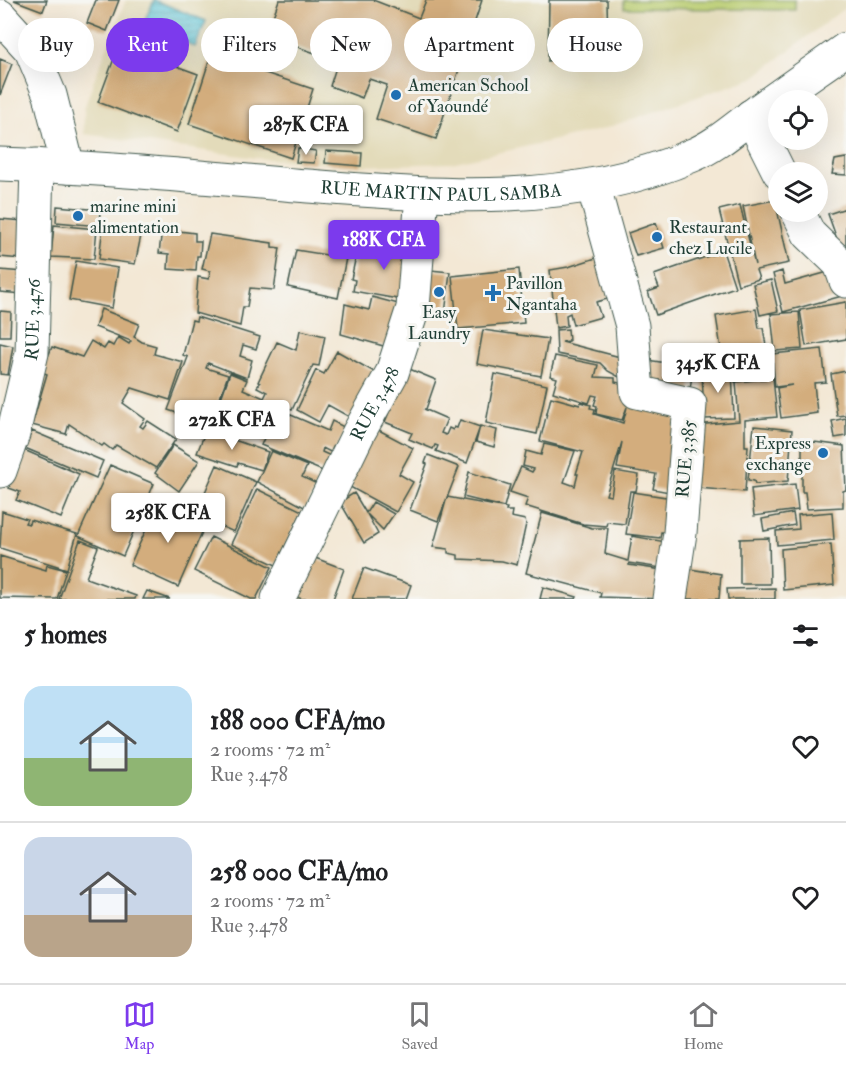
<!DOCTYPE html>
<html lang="en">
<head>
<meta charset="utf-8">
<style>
  :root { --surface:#fff; --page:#f2f2f2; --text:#202124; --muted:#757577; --line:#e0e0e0; --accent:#7c3aed }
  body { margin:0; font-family:"IM FELL Double Pica",serif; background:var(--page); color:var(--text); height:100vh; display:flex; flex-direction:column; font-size:22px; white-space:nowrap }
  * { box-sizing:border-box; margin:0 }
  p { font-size:20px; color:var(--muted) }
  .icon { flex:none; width:33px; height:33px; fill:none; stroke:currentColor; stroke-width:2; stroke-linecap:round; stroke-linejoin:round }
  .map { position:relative; height:599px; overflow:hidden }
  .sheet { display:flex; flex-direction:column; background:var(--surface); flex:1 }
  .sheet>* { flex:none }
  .guide { position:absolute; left:18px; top:18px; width:810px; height:54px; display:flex; gap:12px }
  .buttons { position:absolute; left:768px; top:90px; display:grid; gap:12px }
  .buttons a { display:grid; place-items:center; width:60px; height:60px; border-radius:50%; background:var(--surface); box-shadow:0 6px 24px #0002; font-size:30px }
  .price { position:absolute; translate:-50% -51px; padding:0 14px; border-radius:6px; background:#fff; color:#222; font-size:20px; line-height:39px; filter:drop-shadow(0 2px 3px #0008) }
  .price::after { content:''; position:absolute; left:50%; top:36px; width:18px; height:14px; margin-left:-9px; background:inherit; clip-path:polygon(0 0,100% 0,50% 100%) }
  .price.active { background:var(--accent); color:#fff }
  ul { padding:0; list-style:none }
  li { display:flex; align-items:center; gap:18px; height:150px; padding:0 24px }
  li+li { border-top:2px solid var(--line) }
  li span { display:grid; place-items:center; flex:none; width:168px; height:120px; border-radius:18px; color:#555 }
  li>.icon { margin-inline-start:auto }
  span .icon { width:72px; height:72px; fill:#fffc; stroke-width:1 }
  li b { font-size:26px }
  h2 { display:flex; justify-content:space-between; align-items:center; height:72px; padding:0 24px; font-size:26px }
  .pill { padding:0 21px; border-radius:27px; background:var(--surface); box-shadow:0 6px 24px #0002; font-size:21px; line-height:54px }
  .pill.active { background:var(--accent); color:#fff }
  .tabs { display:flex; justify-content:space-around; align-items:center; height:84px; border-top:2px solid var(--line); background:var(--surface); font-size:16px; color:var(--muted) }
  .tabs a { display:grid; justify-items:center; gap:3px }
  .tabs .active { color:var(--accent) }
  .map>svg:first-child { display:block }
  .built { fill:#e3dbba }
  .pitch { fill:#b9cc6f; stroke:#6c8452; stroke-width:1.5 }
  .water { fill:url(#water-rules); stroke:#3e8286; stroke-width:1.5 }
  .building { fill:#d3ad7d }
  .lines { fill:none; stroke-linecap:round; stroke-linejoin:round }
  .minor-casing { stroke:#3f574c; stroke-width:35 }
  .major-casing { stroke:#3f574c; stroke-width:35 }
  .minor { stroke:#fff; stroke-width:33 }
  .major { stroke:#fff; stroke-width:33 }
  .poi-dot { fill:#1f6fb2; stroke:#f6f6f2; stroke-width:2 }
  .labels { text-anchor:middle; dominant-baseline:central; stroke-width:6; stroke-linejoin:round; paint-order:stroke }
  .poi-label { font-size:18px; fill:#1f3d34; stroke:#f6f6f2; text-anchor:start }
  .street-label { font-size:18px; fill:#1f3d34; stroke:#f6f6f2 }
</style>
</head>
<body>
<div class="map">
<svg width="846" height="599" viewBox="0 0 846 599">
  <defs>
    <pattern id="water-rules" width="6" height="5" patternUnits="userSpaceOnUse" patternTransform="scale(1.5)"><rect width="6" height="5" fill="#5ec7d9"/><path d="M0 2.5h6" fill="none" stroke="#4da3b1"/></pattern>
  </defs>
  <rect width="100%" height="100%" fill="#f6f6f2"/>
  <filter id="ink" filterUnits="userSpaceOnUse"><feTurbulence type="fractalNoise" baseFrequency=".0167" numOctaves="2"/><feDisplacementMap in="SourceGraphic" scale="12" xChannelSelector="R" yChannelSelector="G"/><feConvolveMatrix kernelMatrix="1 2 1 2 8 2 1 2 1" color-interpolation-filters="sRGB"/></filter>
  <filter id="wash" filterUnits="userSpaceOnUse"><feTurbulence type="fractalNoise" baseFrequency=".008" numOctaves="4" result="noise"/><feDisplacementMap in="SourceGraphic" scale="24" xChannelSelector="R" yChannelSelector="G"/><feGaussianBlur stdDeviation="1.35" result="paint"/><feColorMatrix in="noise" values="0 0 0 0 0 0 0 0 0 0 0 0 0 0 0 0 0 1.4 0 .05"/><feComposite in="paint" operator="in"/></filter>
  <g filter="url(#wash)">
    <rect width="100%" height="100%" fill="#f3e8d5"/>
    <path class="built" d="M126 0H846V7L753 78 600 130 451 163 361 166 257 158 84 134V109L94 80Z"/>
    <path class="pitch" d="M624 0H795V10L624 8Z"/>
    <path class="water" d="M154 0 206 21 195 47 143 24Z"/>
    <g id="blocks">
      <path class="building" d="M14 0H47L43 11Z
        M96 0H119L107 31 87 23Z
        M279 0H373L419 18 426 0H482L436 139 376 119 387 85 369 79 362 98 330 86 338 61 266 36Z
        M549 0H607L608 45 548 61Z
        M119 45 198 74 177 132 98 102Z
        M211 55 313 89 291 158 189 124Z
        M0 59 12 64 0 95Z
        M298 148 316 151 314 163 296 162Z
        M326 151 362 153 361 166 325 163Z
        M846 158V175L832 174 835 160Z
        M775 200 789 263 756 270 759 279 738 285 719 210 740 205 755 265 743 206Z
        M57 206 100 210 99 226 56 222Z
        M846 208V278L838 242 828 214Z
        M0 219 35 222 32 260 0 257Z
        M656 223 664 248 636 256 628 233Z
        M54 225 97 229 94 259 51 257Z
        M103 226 142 231 135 264 99 259Z
        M162 229 195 233V241H201L200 256H197L196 271 168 269 169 254 159 253Z
        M210 234 272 243V247L280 248 274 290 250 288 247 307H243L240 326 195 313 198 277 209 279 210 271 202 269Z
        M365 239 389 244 387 257 392 258 394 244 416 248 409 301 353 291 355 280 351 279 356 256 360 257 362 253Z
        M296 250 346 258 338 298 288 287Z
        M723 251 735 287 656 315 648 292 659 288 654 275Z
        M599 257 611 298 596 302 601 317 573 325 570 313 566 315 567 326 556 328 550 270 568 267Z
        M76 261 118 268 112 308 69 300Z
        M519 269 524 323 458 329 452 276Z
        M839 269 846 295 783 312 773 274 782 271 785 284Z
        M0 270 23 272 22 294 0 292Z
        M430 270 450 272 445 314 425 311Z
        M771 280 778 311 760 315 753 284Z
        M372 297 406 306 394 349 341 334 345 304 369 310Z
        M846 302V339L806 346 800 310Z
        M101 309 139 324 134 337 142 342 156 346 154 354 183 362 170 400 132 388 123 403 145 419 140 426 143 428 148 421 176 439 156 468 116 445 112 450 104 444 102 446 69 424 66 434 32 425 47 374 42 372 52 347 82 357 91 341 104 349 108 343 113 346 118 337 129 344 131 341 95 327Z
        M756 309 759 328H763L771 376 735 382 732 363V367L724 368 716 316Z
        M0 311 11 312 10 336H0Z
        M799 312 802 349 775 351 771 314Z
        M197 317 260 337 256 349 243 345 240 356 252 360 247 378 208 363 206 368 228 375 210 424 168 410 188 357 183 355 192 320 196 321Z
        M568 329 569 341 562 342 620 357 634 385 608 371 600 363 557 354 556 330Z
        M300 330 325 336 319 366 313 365 292 410 276 403 266 426 218 407 230 373 247 380 243 389 264 398 267 392 257 387 260 383 258 382 277 342 296 350Z
        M483 330 548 339 541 376 477 364Z
        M0 343 13 346 8 375 0 374Z
        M822 349 826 382 814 383 817 413 781 418 777 388 792 385 775 387 772 354Z
        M337 351 378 374 353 419 328 405 319 422 297 410 316 370 324 374Z
        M555 356 598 365 595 377 615 378V382L632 386 675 407 680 494 653 489 656 474 617 468 622 442 606 495 611 496 615 471 639 475 636 491H630L625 524 607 522 606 526 583 524 525 506 528 498 510 492 521 467 532 472 534 469 523 466 526 451 541 455 544 444 575 451 564 482 575 486 578 474H576L583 452 540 441 551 397 580 405 581 402 591 405 590 408 595 409 594 414 623 423 627 407 622 420 596 414 597 406 594 405 597 396 592 395 589 403 553 392 557 378 550 376Z
        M647 360 693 367 689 397 642 390Z
        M407 368 436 380 426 409H424L447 419 441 433 446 435 449 428 453 430 454 427 457 428 460 420 480 427 467 463 436 451 438 446 435 445 433 449 409 439 412 433 385 422Z
        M732 369 734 418 704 419 702 370Z
        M846 371V415L837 416 831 374Z
        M495 374 547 385 537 434 486 423Z
        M773 378 777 417 745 420V446H748L745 492 686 487 696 425 739 421 736 382Z
        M277 409 328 431 332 421 346 428 334 454 323 448 322 452 333 457 325 472 261 445Z
        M846 418V436L835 438 832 421Z
        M480 426 497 430 494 447 476 442Z
        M754 426 792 430 788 481 755 484 754 481 748 480Z
        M373 427 413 448 399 474 413 482 396 512 339 481Z
        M206 430 268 452 262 470 238 463 237 466 197 453Z
        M32 431 103 461 96 478 25 448Z
        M814 442 844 446 846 490 843 491V507L807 509 805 492H802V444Z
        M173 445 199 461 179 491 155 473Z
        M24 450 79 474 61 518 16 500 20 492 9 488Z
        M271 451 307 466 302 477 317 484 306 508 257 482Z
        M428 455 459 467 438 521 410 510 427 464 425 463Z
        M110 465 154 484 123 556 78 536Z
        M217 465 256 482 234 532 195 515Z
        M469 472 510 485 504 507 463 497Z
        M795 484 798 510 754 516 751 489Z
        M257 489 302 511 276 565 231 544Z
        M633 492 679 499 673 533 661 532 660 538 626 534Z
        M354 493 366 513 373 502 394 514 383 530 367 514 378 534 364 543 340 502Z
        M447 497 507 508 506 511H512L511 517 525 520 526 524 517 565 502 561 458 559V555L448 553V549L433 547Z
        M159 501 206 523 178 587 130 565Z
        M2 511 27 519 25 523 29 524 30 520 77 534 67 569 0 548Z
        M832 512 834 540 777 545 776 531 799 529 798 515Z
        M542 513 592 528H608L605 554 628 561 632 536 672 543 668 569 629 563V565L669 571 666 599 600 597 601 593 526 573Z
        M793 513 795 525 764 531 762 519Z
        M211 537 272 567 256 599H251L194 571Z
        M769 538 770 584H740V539Z
        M80 540 98 547 86 578 136 596 135 599H59Z
        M831 544 834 585 783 590 781 549Z
        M0 556 46 570 47 565 66 570 57 599 0 598Z
        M310 556 344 569 333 599H302L294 596Z
        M677 567 721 574 719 599H673Z
        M364 568 411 585 406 599H352Z
        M543 587 577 597 576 599H540Z
        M775 588V599H728L727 589Z
        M147 591 170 599H143Z"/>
    </g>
  </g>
  <g filter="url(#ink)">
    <use href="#blocks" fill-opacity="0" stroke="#3f574c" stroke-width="1.5"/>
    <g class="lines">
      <g class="minor-casing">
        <g id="minor">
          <path d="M0 16 31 50 50 95 68 167"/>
          <path d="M751 116 779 172"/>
          <path d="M593 185 632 326 637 392 690 404 680 533 670 599"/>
          <path d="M798 212 809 234 840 264 846 281"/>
          <path id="s1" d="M0 471 13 434 32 353 37 165"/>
          <path id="s2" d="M278 599 359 432 392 373 413 308 422 195"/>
        </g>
      </g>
      <g class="major-casing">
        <g id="major">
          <path id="s3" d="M0 164C103 167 206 178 308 186 437 196 571 208 693 155 715 146 734 129 753 115 784 92 815 71 846 49"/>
        </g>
      </g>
      <use href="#minor" class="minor"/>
      <use href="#major" class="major"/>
    </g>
  </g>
  <g class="poi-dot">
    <circle cx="396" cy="95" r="6"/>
    <circle cx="78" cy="216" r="6"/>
    <circle cx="657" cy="237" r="6"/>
    <circle cx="439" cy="292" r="6"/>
    <path d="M490 284h6v6h6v6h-6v6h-6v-6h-6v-6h6z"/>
    <circle cx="823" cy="453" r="6"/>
  </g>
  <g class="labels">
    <g class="poi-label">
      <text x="408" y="85">American School<tspan x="408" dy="21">of Yaoundé</tspan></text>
      <text x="90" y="206">marine mini<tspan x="90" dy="21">alimentation</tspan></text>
      <text x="669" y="227">Restaurant<tspan x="669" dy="21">chez Lucile</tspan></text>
      <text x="506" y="283">Pavillon<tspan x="506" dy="21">Ngantaha</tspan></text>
      <text x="439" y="312" text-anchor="middle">Easy<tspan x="439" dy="21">Laundry</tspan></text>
      <text x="811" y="443" text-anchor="end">Express<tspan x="811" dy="21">exchange</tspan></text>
    </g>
    <g class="street-label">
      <text stroke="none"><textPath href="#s3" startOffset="442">RUE MARTIN PAUL SAMBA</textPath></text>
      <text stroke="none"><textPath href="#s1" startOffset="156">RUE 3.476</textPath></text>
      <text stroke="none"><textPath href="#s2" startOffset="218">RUE 3.478</textPath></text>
      <text transform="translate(686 459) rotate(-85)">RUE 3.385</text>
    </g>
  </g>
</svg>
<div class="buttons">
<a><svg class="icon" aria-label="locate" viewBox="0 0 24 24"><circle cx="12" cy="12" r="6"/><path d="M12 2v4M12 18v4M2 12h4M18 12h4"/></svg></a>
<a><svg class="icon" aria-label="layers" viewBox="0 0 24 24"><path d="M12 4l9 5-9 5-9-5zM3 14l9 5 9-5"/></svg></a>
</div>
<b class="price" style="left:306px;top:156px">287K CFA</b>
<b class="price active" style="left:384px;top:271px">188K CFA</b>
<b class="price" style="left:718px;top:394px">345K CFA</b>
<b class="price" style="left:232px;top:451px">272K CFA</b>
<b class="price" style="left:168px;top:544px">258K CFA</b>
<div class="guide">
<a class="pill">Buy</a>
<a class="pill active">Rent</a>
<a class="pill">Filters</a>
<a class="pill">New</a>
<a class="pill">Apartment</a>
<a class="pill">House</a>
</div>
</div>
<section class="sheet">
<h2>5 homes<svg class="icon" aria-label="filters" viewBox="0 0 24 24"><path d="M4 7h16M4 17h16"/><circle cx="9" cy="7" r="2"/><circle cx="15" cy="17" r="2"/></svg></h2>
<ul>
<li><span style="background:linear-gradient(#bfe0f5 60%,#8fb573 0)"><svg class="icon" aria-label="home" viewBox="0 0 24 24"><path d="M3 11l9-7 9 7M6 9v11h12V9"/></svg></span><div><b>188 000 CFA/mo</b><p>2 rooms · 72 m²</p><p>Rue 3.478</p></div><svg class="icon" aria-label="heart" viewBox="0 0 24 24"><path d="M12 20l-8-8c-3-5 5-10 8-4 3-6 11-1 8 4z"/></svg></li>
<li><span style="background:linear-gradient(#c9d6e8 65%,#b9a48a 0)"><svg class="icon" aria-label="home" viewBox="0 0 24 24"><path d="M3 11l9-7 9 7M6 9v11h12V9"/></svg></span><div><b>258 000 CFA/mo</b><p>2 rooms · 72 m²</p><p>Rue 3.478</p></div><svg class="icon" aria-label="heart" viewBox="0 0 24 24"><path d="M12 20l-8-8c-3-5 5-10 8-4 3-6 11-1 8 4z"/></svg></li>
</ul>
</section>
<nav class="tabs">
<a class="active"><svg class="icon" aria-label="map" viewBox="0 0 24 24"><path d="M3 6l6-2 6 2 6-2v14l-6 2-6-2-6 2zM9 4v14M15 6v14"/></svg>Map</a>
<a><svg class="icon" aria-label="saved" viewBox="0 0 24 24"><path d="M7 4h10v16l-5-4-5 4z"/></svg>Saved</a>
<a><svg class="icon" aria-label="home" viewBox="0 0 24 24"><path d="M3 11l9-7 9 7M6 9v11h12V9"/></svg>Home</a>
</nav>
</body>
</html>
